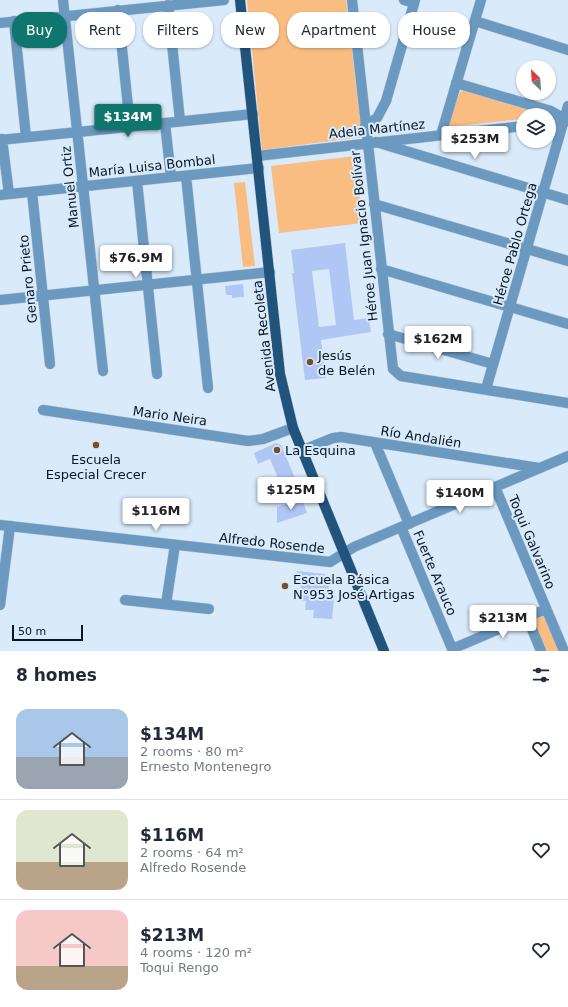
<!DOCTYPE html>
<html lang="en">
<head>
<meta charset="utf-8">
<style>
  :root { --surface:#fff; --page:#f2f2f3; --text:#1f2937; --muted:#747a83; --line:#e0e1e3; --accent:#0f766e }
  body { margin:0; font-family:"DejaVu Sans",sans-serif; background:var(--page); color:var(--text); height:100vh; display:flex; flex-direction:column; font-size:15px; white-space:nowrap }
  * { box-sizing:border-box; margin:0 }
  p { font-size:13px; color:var(--muted) }
  .icon { flex:none; width:22px; height:22px; fill:none; stroke:currentColor; stroke-width:2; stroke-linecap:round; stroke-linejoin:round }
  .map { position:relative; height:651px; overflow:hidden }
  .sheet { display:flex; flex-direction:column; background:var(--surface); flex:1 }
  .sheet>* { flex:none }
  .top-card { position:absolute; left:12px; top:12px; width:544px; height:36px; display:flex; gap:8px }
  .needle { width:26px; rotate:335deg }
  .buttons { position:absolute; left:516px; top:60px; display:grid; gap:8px }
  .buttons a { display:grid; place-items:center; width:40px; height:40px; border-radius:50%; background:var(--surface); box-shadow:0 1px 3px #0004; font-size:20px }
  .scale { position:absolute; left:12px; bottom:10px; width:71px; box-sizing:border-box; padding-left:4px; border:2px solid #071725; border-top:0; font-size:11px; line-height:14px; white-space:nowrap; color:#071725; -webkit-text-stroke:3px #d9eafa; paint-order:stroke }
  .price { position:absolute; translate:-50% -34px; padding:0 9px; border-radius:4px; background:#fff; color:#222; font-size:13px; line-height:26px; filter:drop-shadow(0 1px 2px #0008) }
  .price::after { content:''; position:absolute; left:50%; top:24px; width:12px; height:9px; margin-left:-6px; background:inherit; clip-path:polygon(0 0,100% 0,50% 100%) }
  .price.active { background:var(--accent); color:#fff }
  ul { padding:0; list-style:none }
  li { display:flex; align-items:center; gap:12px; height:100px; padding:0 16px }
  li+li { border-top:1px solid var(--line) }
  li span { display:grid; place-items:center; flex:none; width:112px; height:80px; border-radius:12px; color:#555 }
  li>.icon { margin-inline-start:auto }
  span .icon { width:48px; height:48px; fill:#fffc; stroke-width:1 }
  li b { font-size:17px }
  h2 { display:flex; justify-content:space-between; align-items:center; height:48px; padding:0 16px; font-size:17px }
  .chip { padding:0 14px; border-radius:16px; background:var(--surface); box-shadow:0 1px 3px #0004; font-size:14px; line-height:36px }
  .chip.active { background:var(--accent); color:#fff }
  .map>svg:first-child { display:block }
  .green { fill:#f9bd82 }
  .building { fill:#b0c7f5; fill-rule:evenodd }
  .lines { fill:none; stroke-linecap:round; stroke-linejoin:round }
  .minor-casing { stroke:#b7c8d8; stroke-width:11 }
  .tertiary-casing { stroke:#b7c8d8; stroke-width:11 }
  .primary-casing { stroke:#b7c8d8; stroke-width:11 }
  .minor { stroke:#6c99c0; stroke-width:10 }
  .tertiary { stroke:#6c99c0; stroke-width:10 }
  .primary { stroke:#20547d; stroke-width:10 }
  .poi-dot { fill:#75502b; stroke:#d9eafa; stroke-width:1.5 }
  .labels { text-anchor:middle; dominant-baseline:central; stroke-width:4; stroke-linejoin:round; paint-order:stroke }
  .street-label { font-size:13px; fill:#071725; stroke:#d9eafa }
  .poi-label { font-size:13px; fill:#071725; stroke:#d9eafa; text-anchor:start }
</style>
</head>
<body>
<div class="map">
<svg width="568" height="651" viewBox="0 0 568 651">
  <rect width="100%" height="100%" fill="#d9eafa"/>
  <path class="green" d="M247 0H346L362 137 262 150Z
    M465 90 546 113 544 115H523V119L447 127 460 92Z
    M355 156 363 223 279 233 271 166Z
    M245 182 255 266 243 267 234 183Z
    M543 612 560 651H544L532 622 533 617Z"/>
  <path class="building" d="M345 243 354 320 369 318 371 332 321 340 326 378 305 380 292 273H294L291 250ZM329 269 336 325 319 327 312 271Z
    M243 284 244 297 232 298V295H226L225 286Z
    M276 443 281 445 295 478 281 485 270 459 258 464 254 453Z
    M302 499 307 513 277 523V507Z
    M297 571 325 574 324 584 329 585 328 596 334 597 332 619 313 618 314 610H305L306 601 299 600 301 585 296 583Z"/>
  <g class="lines">
    <g class="minor-casing">
      <path id="minor" d="M63 0 103 371
        M352 0 393 369 401 376 568 403
        M404 0 414 3
        M168 5 180 121
        M118 10 130 126
        M14 21 26 137
        M475 21 568 50
        M0 23 224 0
        M456 83 551 111 558 115 563 122
        M165 123 171 177
        M365 126 377 118 386 101 415 0
        M441 135 481 0
        M2 139 9 194
        M0 140 253 114
        M376 142 568 200
        M186 176 208 388
        M137 181 157 374
        M32 192 50 364
        M0 195 259 168
        M374 204 568 261
        M381 269 568 324
        M0 300 270 272
        M388 334 493 364
        M486 389 568 106
        M43 410 248 441 263 439 293 428
        M375 443 409 524
        M301 451 333 438 341 437 539 468
        M495 487 564 651
        M401 527 453 651
        M125 600 209 609
        M166 604 175 545
        M0 605 10 526
        M527 617 541 651
        M452 649 546 609"/>
    </g>
    <g class="tertiary-casing">
      <path id="tertiary" d="M549 123 568 121
        M257 156 523 126
        M0 525 330 562 354 547 568 456"/>
    </g>
    <g class="primary-casing">
      <path id="primary" d="M240 0 280 374 293 428 384 651"/>
    </g>
    <use href="#minor" class="minor"/>
    <use href="#tertiary" class="tertiary"/>
    <use href="#primary" class="primary"/>
  </g>
  <g class="poi-dot">
    <circle cx="310" cy="362" r="4"/>
    <circle cx="96" cy="445" r="4"/>
    <circle cx="277" cy="450" r="4"/>
    <circle cx="285" cy="586" r="4"/>
  </g>
  <g class="labels">
    <g class="street-label">
      <text transform="translate(377 129) rotate(-6)">Adela Martínez</text>
      <text transform="translate(152 166) rotate(-6)">María Luisa Bombal</text>
      <text transform="translate(70 187) rotate(-96)">Manuel Ortiz</text>
      <text transform="translate(364 236) rotate(-96)">Héroe Juan Ignacio Bolívar</text>
      <text transform="translate(515 244) rotate(-74)">Héroe Pablo Ortega</text>
      <text transform="translate(28 279) rotate(-96)">Genaro Prieto</text>
      <text transform="translate(264 336) rotate(-97)">Avenida Recoleta</text>
      <text transform="translate(170 416) rotate(8)">Mario Neira</text>
      <text transform="translate(421 437) rotate(9)">Río Andalién</text>
      <text transform="translate(532 542) rotate(67)">Toqui Galvarino</text>
      <text transform="translate(272 543) rotate(6)">Alfredo Rosende</text>
      <text transform="translate(435 573) rotate(67)">Fuerte Arauco</text>
    </g>
    <g class="poi-label">
      <text x="318" y="355">Jesús<tspan x="318" dy="15">de Belén</tspan></text>
      <text x="285" y="450">La Esquina</text>
      <text x="96" y="459" text-anchor="middle">Escuela<tspan x="96" dy="15">Especial Crecer</tspan></text>
      <text x="293" y="579">Escuela Básica<tspan x="293" dy="15">N°953 José Artigas</tspan></text>
    </g>
  </g>
</svg>
<div class="buttons">
<a><svg class="needle" viewBox="-14 -14 28 28"><path d="M0-13l5 13h-10z" fill="#e53935"/><path d="M0 13l5-13h-10z" fill="#747a83"/></svg></a>
<a><svg class="icon" aria-label="layers" viewBox="0 0 24 24"><path d="M12 4l9 5-9 5-9-5zM3 14l9 5 9-5"/></svg></a>
</div>
<div class="scale">50 m</div>
<b class="price active" style="left:128px;top:138px">$134M</b>
<b class="price" style="left:475px;top:160px">$253M</b>
<b class="price" style="left:136px;top:279px">$76.9M</b>
<b class="price" style="left:438px;top:360px">$162M</b>
<b class="price" style="left:291px;top:511px">$125M</b>
<b class="price" style="left:460px;top:514px">$140M</b>
<b class="price" style="left:156px;top:532px">$116M</b>
<b class="price" style="left:503px;top:639px">$213M</b>
<div class="top-card">
<a class="chip active">Buy</a>
<a class="chip">Rent</a>
<a class="chip">Filters</a>
<a class="chip">New</a>
<a class="chip">Apartment</a>
<a class="chip">House</a>
</div>
</div>
<section class="sheet">
<h2>8 homes<svg class="icon" aria-label="filters" viewBox="0 0 24 24"><path d="M4 7h16M4 17h16"/><circle cx="9" cy="7" r="2"/><circle cx="15" cy="17" r="2"/></svg></h2>
<ul>
<li><span style="background:linear-gradient(#a9c7e8 60%,#9aa5b1 0)"><svg class="icon" aria-label="home" viewBox="0 0 24 24"><path d="M3 11l9-7 9 7M6 9v11h12V9"/></svg></span><div><b>$134M</b><p>2 rooms · 80 m²</p><p>Ernesto Montenegro</p></div><svg class="icon" aria-label="heart" viewBox="0 0 24 24"><path d="M12 20l-8-8c-3-5 5-10 8-4 3-6 11-1 8 4z"/></svg></li>
<li><span style="background:linear-gradient(#dfe7d0 65%,#b9a48a 0)"><svg class="icon" aria-label="home" viewBox="0 0 24 24"><path d="M3 11l9-7 9 7M6 9v11h12V9"/></svg></span><div><b>$116M</b><p>2 rooms · 64 m²</p><p>Alfredo Rosende</p></div><svg class="icon" aria-label="heart" viewBox="0 0 24 24"><path d="M12 20l-8-8c-3-5 5-10 8-4 3-6 11-1 8 4z"/></svg></li>
<li><span style="background:linear-gradient(#f6c9c9 70%,#b9a48a 0)"><svg class="icon" aria-label="home" viewBox="0 0 24 24"><path d="M3 11l9-7 9 7M6 9v11h12V9"/></svg></span><div><b>$213M</b><p>4 rooms · 120 m²</p><p>Toqui Rengo</p></div><svg class="icon" aria-label="heart" viewBox="0 0 24 24"><path d="M12 20l-8-8c-3-5 5-10 8-4 3-6 11-1 8 4z"/></svg></li>
</ul>
</section>
</body>
</html>
